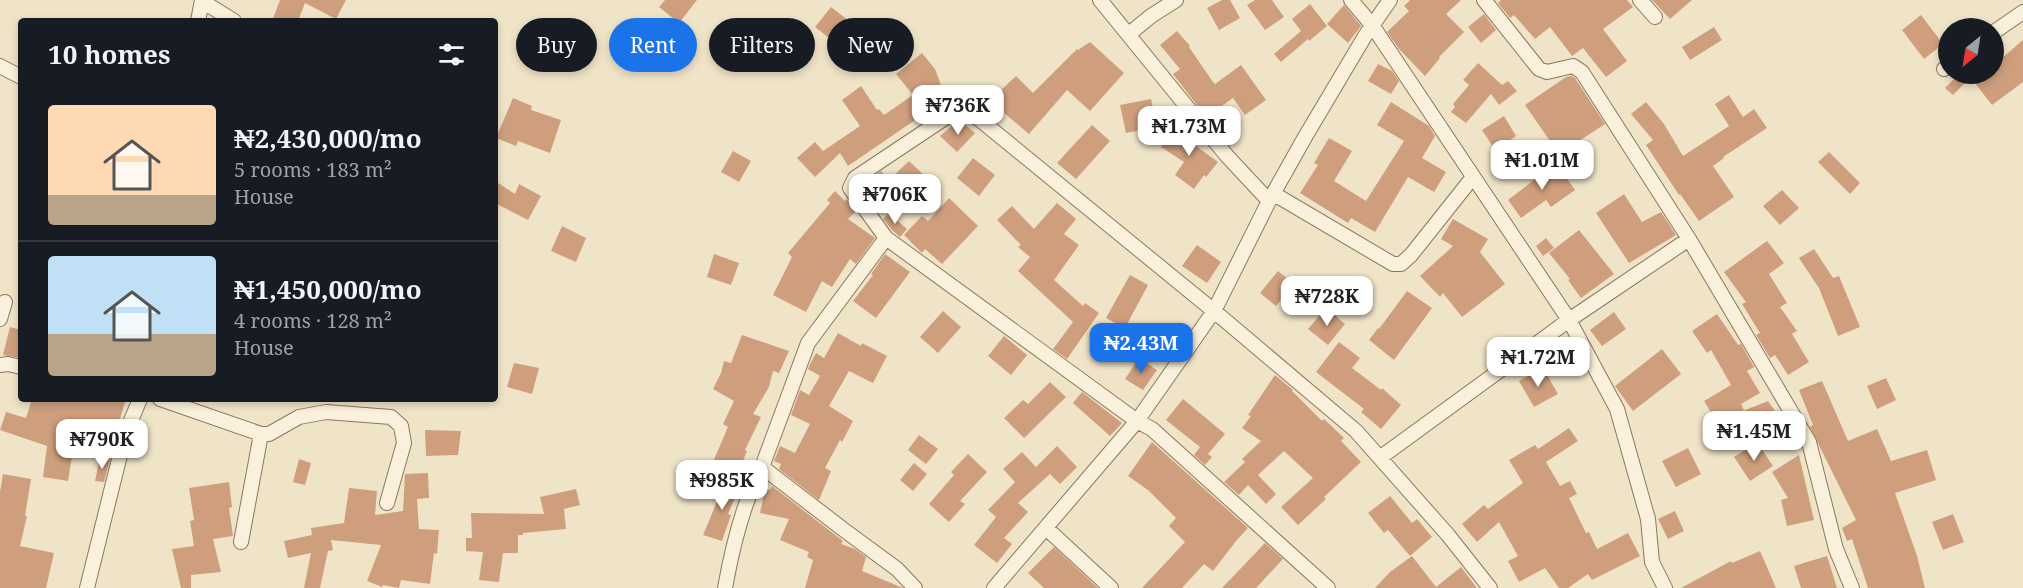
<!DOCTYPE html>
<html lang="en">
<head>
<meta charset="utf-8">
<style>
  :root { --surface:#171b24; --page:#242831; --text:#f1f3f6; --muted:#9ea1a6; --line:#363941; --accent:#1a73e8 }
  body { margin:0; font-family:"Noto Serif",serif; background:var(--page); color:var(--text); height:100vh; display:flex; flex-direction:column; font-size:22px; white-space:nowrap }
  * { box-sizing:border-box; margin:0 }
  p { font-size:20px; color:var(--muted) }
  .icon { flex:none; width:33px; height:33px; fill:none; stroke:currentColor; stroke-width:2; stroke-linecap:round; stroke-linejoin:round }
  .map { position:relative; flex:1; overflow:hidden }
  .side { position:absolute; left:18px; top:18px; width:480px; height:384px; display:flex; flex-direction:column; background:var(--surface); border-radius:6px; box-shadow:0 3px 9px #0003 }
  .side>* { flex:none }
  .banner { position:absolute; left:516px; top:18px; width:570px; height:54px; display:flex; gap:12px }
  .needle { width:39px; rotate:210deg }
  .fabs { position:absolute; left:1938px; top:18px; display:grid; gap:12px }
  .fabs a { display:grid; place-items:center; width:66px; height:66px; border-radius:50%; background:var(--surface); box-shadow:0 3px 9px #0003; font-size:30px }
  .price { position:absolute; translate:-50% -51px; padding:0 14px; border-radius:12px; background:#fff; color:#222; font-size:20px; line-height:39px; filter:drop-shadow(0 2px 3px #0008) }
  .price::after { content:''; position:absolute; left:50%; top:36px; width:18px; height:14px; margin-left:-9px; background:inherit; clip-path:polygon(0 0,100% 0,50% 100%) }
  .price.on { background:var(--accent); color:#fff }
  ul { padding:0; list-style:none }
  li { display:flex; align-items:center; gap:18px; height:150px; padding:0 30px }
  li+li { border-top:2px solid var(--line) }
  li span { display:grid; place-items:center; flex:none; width:168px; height:120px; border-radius:6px; color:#555 }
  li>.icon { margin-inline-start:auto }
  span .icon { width:72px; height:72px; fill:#fffc; stroke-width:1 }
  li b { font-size:26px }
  h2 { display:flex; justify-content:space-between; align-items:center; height:72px; padding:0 30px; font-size:26px }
  .tag { padding:0 21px; border-radius:27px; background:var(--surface); box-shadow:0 3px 9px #0003; font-size:21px; line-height:54px }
  .tag.on { background:var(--accent); color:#fff }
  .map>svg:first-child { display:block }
  .building { fill:#cf9f7d }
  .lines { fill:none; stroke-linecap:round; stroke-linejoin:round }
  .street-casing { stroke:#8d765c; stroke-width:16 }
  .street { stroke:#faf1dc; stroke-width:14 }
</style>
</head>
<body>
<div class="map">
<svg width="2023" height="588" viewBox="0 0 2023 588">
  <rect width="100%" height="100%" fill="#f0e4c8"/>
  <path class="building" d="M280 0H346L336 19 305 3 298 21H272Z
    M665 0H697L679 23 659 7Z
    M1222 0H1230L1240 18 1219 30 1207 8Z
    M1255 0H1272L1284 17 1265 30 1247 5Z
    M1410 0H1461L1446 14 1464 32 1439 57 1440 58 1425 76 1399 49 1387 32 1409 11 1404 6Z
    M1501 0H1627L1633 7 1603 29 1627 61 1606 77 1583 48 1572 56 1550 27 1535 39 1514 15 1510 18 1498 3Z
    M1652 0H1692L1670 19Z
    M1310 4 1327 26 1309 41 1308 39 1281 62 1274 54 1301 31 1292 19Z
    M1344 5 1361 26 1348 43 1327 24Z
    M831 7 849 21 833 41 815 27Z
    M1484 14 1496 30 1481 43 1468 27Z
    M1921 15 1943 44 1924 59 1902 30Z
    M1714 27 1722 40 1690 60 1682 47Z
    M1177 31 1190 46 1189 47 1213 82 1215 84 1241 65 1266 100 1245 115 1233 98 1206 117 1173 74 1180 69 1160 45Z
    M2023 40V82L1992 105 1971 78 1977 74H1994V65Z
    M1090 42 1124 73 1090 111 1067 90 1029 134 1002 111 995 117 985 105 1016 76 1033 93 1077 49 1078 50Z
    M922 53 935 69 948 104 916 115 918 118 848 166 840 153 815 177 797 158 815 142 823 151 860 126 842 100 861 86 877 110 879 109 884 115 913 95 896 74Z
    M1478 63 1502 85 1508 81 1517 91 1499 105 1491 94 1466 123 1451 112 1455 107 1453 104 1469 85 1463 80Z
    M1378 64 1392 71 1399 81 1391 94 1368 81Z
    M1959 74H1974L1953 95 1945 88Z
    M1571 76 1575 78 1605 124 1559 154 1525 105 1566 77Z
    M1729 95 1743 117 1754 109 1767 128 1723 157 1724 158 1713 166 1734 197 1699 221 1680 194 1679 195 1646 145 1653 140 1631 114 1646 102 1664 124 1683 156 1729 126 1715 104Z
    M513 98 532 106 531 110 561 120 550 153 518 141 516 146 496 138Z
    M1151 99 1157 127 1126 133 1120 105Z
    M1391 102 1429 126 1435 136 1422 158 1446 172 1434 192 1408 177 1375 232 1351 218 1348 223 1300 193 1318 165 1314 163 1329 138 1352 151 1334 181 1366 201 1404 141 1377 125Z
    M1504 116 1516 136 1495 150 1482 130Z
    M959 120 975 133 957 152 940 136Z
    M1092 125 1110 141 1076 179 1057 163Z
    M1176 125 1196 137 1192 143 1218 162 1206 177 1204 175 1194 189 1175 175 1184 162 1161 147Z
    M733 151 751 161 739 182 721 172Z
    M1829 152 1860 183 1850 194 1818 162Z
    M973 158 995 175 979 196 957 178Z
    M909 161 928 179 912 193 903 184 876 209 860 187 861 186 881 171 889 180Z
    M1556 163 1575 190 1551 207 1546 200 1521 218 1508 200Z
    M495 181 515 194 519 184 541 196 528 220 495 203Z
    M1782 190 1799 208 1780 225 1763 206Z
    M835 191 845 201 847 199 856 211 848 219 875 238 856 264 850 259 832 287 822 281 806 312 773 295 792 257 788 253 830 203 827 200Z
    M1624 194 1642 222 1661 212 1676 235 1629 263 1596 213Z
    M949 198 978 226 942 264 925 249 922 253 904 235 922 216 928 221Z
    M1057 203 1076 219 1064 234 1079 245 1054 280 1083 306 1085 303 1099 313 1067 359 1053 349 1073 322 1018 271 1030 257 1018 247 1021 245 997 220 1012 206 1034 229Z
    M889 213 907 229 900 237 892 230 883 219Z
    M1453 219 1488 239 1480 252 1505 284 1462 317 1443 293 1440 297 1420 276 1453 246 1441 239Z
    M562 226 586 238 576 262 551 251Z
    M1579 230 1614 274 1581 298 1568 280 1570 279 1549 253Z
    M1546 238 1554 248 1543 256 1536 246Z
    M1767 241 1784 263 1769 274 1787 303 1780 307 1797 331 1792 334 1809 362 1788 375 1775 355 1770 358 1756 335 1760 333 1742 304 1746 302 1724 272Z
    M1197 245 1221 262 1207 283 1182 266Z
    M1814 249 1833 278 1839 276 1860 327 1838 336 1819 288 1799 258Z
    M714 254 739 263 731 285 707 277Z
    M885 254 910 272 876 318 853 301 873 275 871 274Z
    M1278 271 1294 284 1276 306 1260 293Z
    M1130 275 1148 285 1125 328 1106 318Z
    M1407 291 1432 308 1394 360 1369 340 1378 328 1379 329Z
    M1326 308 1345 324 1328 345 1308 329Z
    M943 311 961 327 938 353 920 337Z
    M1614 312 1626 329 1602 346 1590 330Z
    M1717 314 1738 345 1741 344 1754 367 1747 371 1760 393 1741 404 1744 410 1738 413 1768 401 1782 421 1756 439 1738 414 1719 425 1704 401 1731 385 1711 350 1707 353 1692 331Z
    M10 327 21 330V358L3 355Z
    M838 333 861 346 862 343 887 356 873 383 849 371 829 406 853 421 842 442 840 440 825 468 831 471 819 500 779 469 781 464 774 461 780 446 795 453 810 424 791 415 800 390 809 395 820 376 808 369 810 364 816 353 824 358Z
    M742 335 789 351 779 373 773 371 769 387 753 414 761 417 745 450 747 451 737 475 712 464 728 427 723 424 734 401 713 389 721 373 724 361 731 363Z
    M1004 336 1027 355 1011 375 988 356Z
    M1339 342 1360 358 1352 368 1381 390 1382 388 1401 405 1381 429 1361 412 1364 409 1316 372Z
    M1662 349 1681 374 1633 411 1615 386Z
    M1139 358 1157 370 1143 390 1125 379Z
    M514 363 539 368 532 394 507 387Z
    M1543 368 1558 394 1534 407 1519 381Z
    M1275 375 1293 390 1292 391 1322 421 1324 419 1344 438 1341 441 1361 462 1324 497 1326 499 1298 525 1281 507 1313 478 1284 451 1258 475 1276 494 1266 504 1248 485 1239 495 1224 482 1245 462 1242 459 1261 441 1242 428 1251 416 1248 415Z
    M1886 378 1896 400 1877 409 1867 386Z
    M1822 381 1848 441 1877 429 1891 461 1927 450 1936 480 1895 493 1917 556 1925 588H1868L1852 539 1847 541 1842 528 1856 520 1810 427 1813 425 1799 390Z
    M1050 382 1066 397 1024 438 1004 418 1023 400 1028 404Z
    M1082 392 1122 423 1110 436 1073 403Z
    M32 399H126L118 425 113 423 108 456 73 450 68 481 43 477 47 446 0 430 6 412 26 418Z
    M1183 399 1225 434 1208 454 1212 457 1205 465 1194 455 1200 447 1166 420Z
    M1569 428 1578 441 1546 462 1560 486 1570 481 1577 494 1569 498 1586 533 1589 532 1597 549 1628 533 1640 556 1592 580 1588 574 1568 588H1559L1545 568 1519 582 1508 561 1518 556 1499 522 1477 542 1462 524 1484 505 1488 509 1523 483 1509 460 1535 445 1538 449Z
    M425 430 461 431 458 455 426 456Z
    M919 435 938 449 926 464 908 450Z
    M1152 442 1248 528 1236 541 1213 571 1204 564 1182 588H1142L1185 542 1169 526 1176 518 1148 490 1128 476Z
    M1757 442 1773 466 1750 481 1734 457Z
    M1057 446 1077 467 1060 484 1050 474 1018 503 1028 512 1004 538 1012 544 997 563 974 545 996 517 988 510 1015 482 1003 469 1022 452 1036 467Z
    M1688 448 1701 474 1676 487 1662 461Z
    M968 454 987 472 960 501 965 504 949 522 929 504 954 475 951 472Z
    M1799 455 1814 520 1787 526 1781 500 1788 498 1772 472Z
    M100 457 110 459 104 482 95 481Z
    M299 459 311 463 305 485 293 482Z
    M914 463 927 474 913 491 900 480Z
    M428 473 429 498 417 499 419 529 439 530 437 554 434 553 430 584 401 580 399 588 383 585 382 587 367 581 381 545 331 540 333 550 328 551 320 588H304L311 553 288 558 284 541 312 535 311 528 344 523 349 488 377 491 375 515 403 511 405 474Z
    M3 474 31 479 25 516H27L20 546 54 553 46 588H0V492Z
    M727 478 741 484 728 514 731 515 722 541 703 535Z
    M229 482 232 507 229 508 233 536 213 539 221 572 191 575V588H181L172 549 194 546 190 521 194 520 189 488Z
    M772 486 843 541 841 544 855 549 866 557 862 571 903 588H805L813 560 807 557 809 552 780 540 789 519 760 513 765 489 770 490Z
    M576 489 580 505 564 509 566 529 523 533V535H518V553H503L499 582 479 580 483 552 466 551V538H472L471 513 544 514 540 497Z
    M1390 496 1412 523 1417 519 1432 537 1410 556 1388 530 1384 533 1368 513Z
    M1675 511 1684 531 1668 539 1658 519Z
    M1953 514 1964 542 1943 550 1932 522Z
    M1265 543 1283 559 1256 588H1222Z
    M1054 547 1098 588H1044L1028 573Z
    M1760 551 1776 588H1681L1731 561 1732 563Z
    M1412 556 1436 587 1461 567 1477 588H1375L1390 572Z
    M1827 556 1837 588H1801L1794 566Z"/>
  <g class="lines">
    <g class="street-casing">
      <path id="street" d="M1100 0 1227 156 1269 201
        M1351 0 1372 25 1569 320 1617 409 1648 519 1652 562 1665 588
        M1484 0 1539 69 1547 72 1573 66 1582 72 1689 239 1809 442 1836 549 1852 588
        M1640 0 1655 17
        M202 1 234 21
        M198 21 202 0
        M1994 32 2023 12
        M1129 34 1151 16 1176 0
        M0 66 21 77
        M1944 69 1948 66
        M1274 194 1393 264H1401L1411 255 1473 177
        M886 238 808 343 762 467 844 530 897 569 915 588
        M0 319 5 302
        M0 365 8 364 21 367
        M160 399 261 434H269L299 417 326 412 391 417 401 426 404 443 387 503
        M1381 457 1569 320 1689 239
        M1046 528 1111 588
        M241 542 261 434
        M87 588 125 435 140 399
        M725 588C732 549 743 502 762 467
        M994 588 1137 421 1214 311 1269 201 1305 137 1365 36 1390 0
        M1328 588 1152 429 1137 421 886 238 850 188 855 178 957 110 967 112 979 119 1214 311 1356 431 1448 535 1490 588"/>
    </g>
    <use href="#street" class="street"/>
  </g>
</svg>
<div class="fabs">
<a><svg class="needle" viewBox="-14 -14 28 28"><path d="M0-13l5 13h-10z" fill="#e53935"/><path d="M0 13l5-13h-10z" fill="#9ea1a6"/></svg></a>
</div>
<b class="price" style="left:958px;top:136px">₦736K</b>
<b class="price" style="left:1189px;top:157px">₦1.73M</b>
<b class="price" style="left:1542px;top:191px">₦1.01M</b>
<b class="price" style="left:895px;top:225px">₦706K</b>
<b class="price" style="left:1327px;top:327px">₦728K</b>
<b class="price on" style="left:1141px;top:374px">₦2.43M</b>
<b class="price" style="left:1538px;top:388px">₦1.72M</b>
<b class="price" style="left:1754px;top:462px">₦1.45M</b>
<b class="price" style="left:102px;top:470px">₦790K</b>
<b class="price" style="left:722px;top:511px">₦985K</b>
<div class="banner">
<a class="tag">Buy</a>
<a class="tag on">Rent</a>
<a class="tag">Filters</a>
<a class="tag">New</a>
</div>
<section class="side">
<h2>10 homes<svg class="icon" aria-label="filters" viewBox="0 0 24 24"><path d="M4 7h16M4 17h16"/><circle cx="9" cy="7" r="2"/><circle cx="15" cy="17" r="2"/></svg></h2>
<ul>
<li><span style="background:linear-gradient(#ffd9b3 75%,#b9a48a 0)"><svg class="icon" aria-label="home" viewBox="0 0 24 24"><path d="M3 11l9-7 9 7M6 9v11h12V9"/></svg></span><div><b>₦2,430,000/mo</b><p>5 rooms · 183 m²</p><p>House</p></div></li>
<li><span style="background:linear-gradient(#bfe0f5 65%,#b9a48a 0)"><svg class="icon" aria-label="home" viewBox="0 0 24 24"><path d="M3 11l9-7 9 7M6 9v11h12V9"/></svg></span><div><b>₦1,450,000/mo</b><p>4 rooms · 128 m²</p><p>House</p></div></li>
</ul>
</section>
</div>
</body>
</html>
